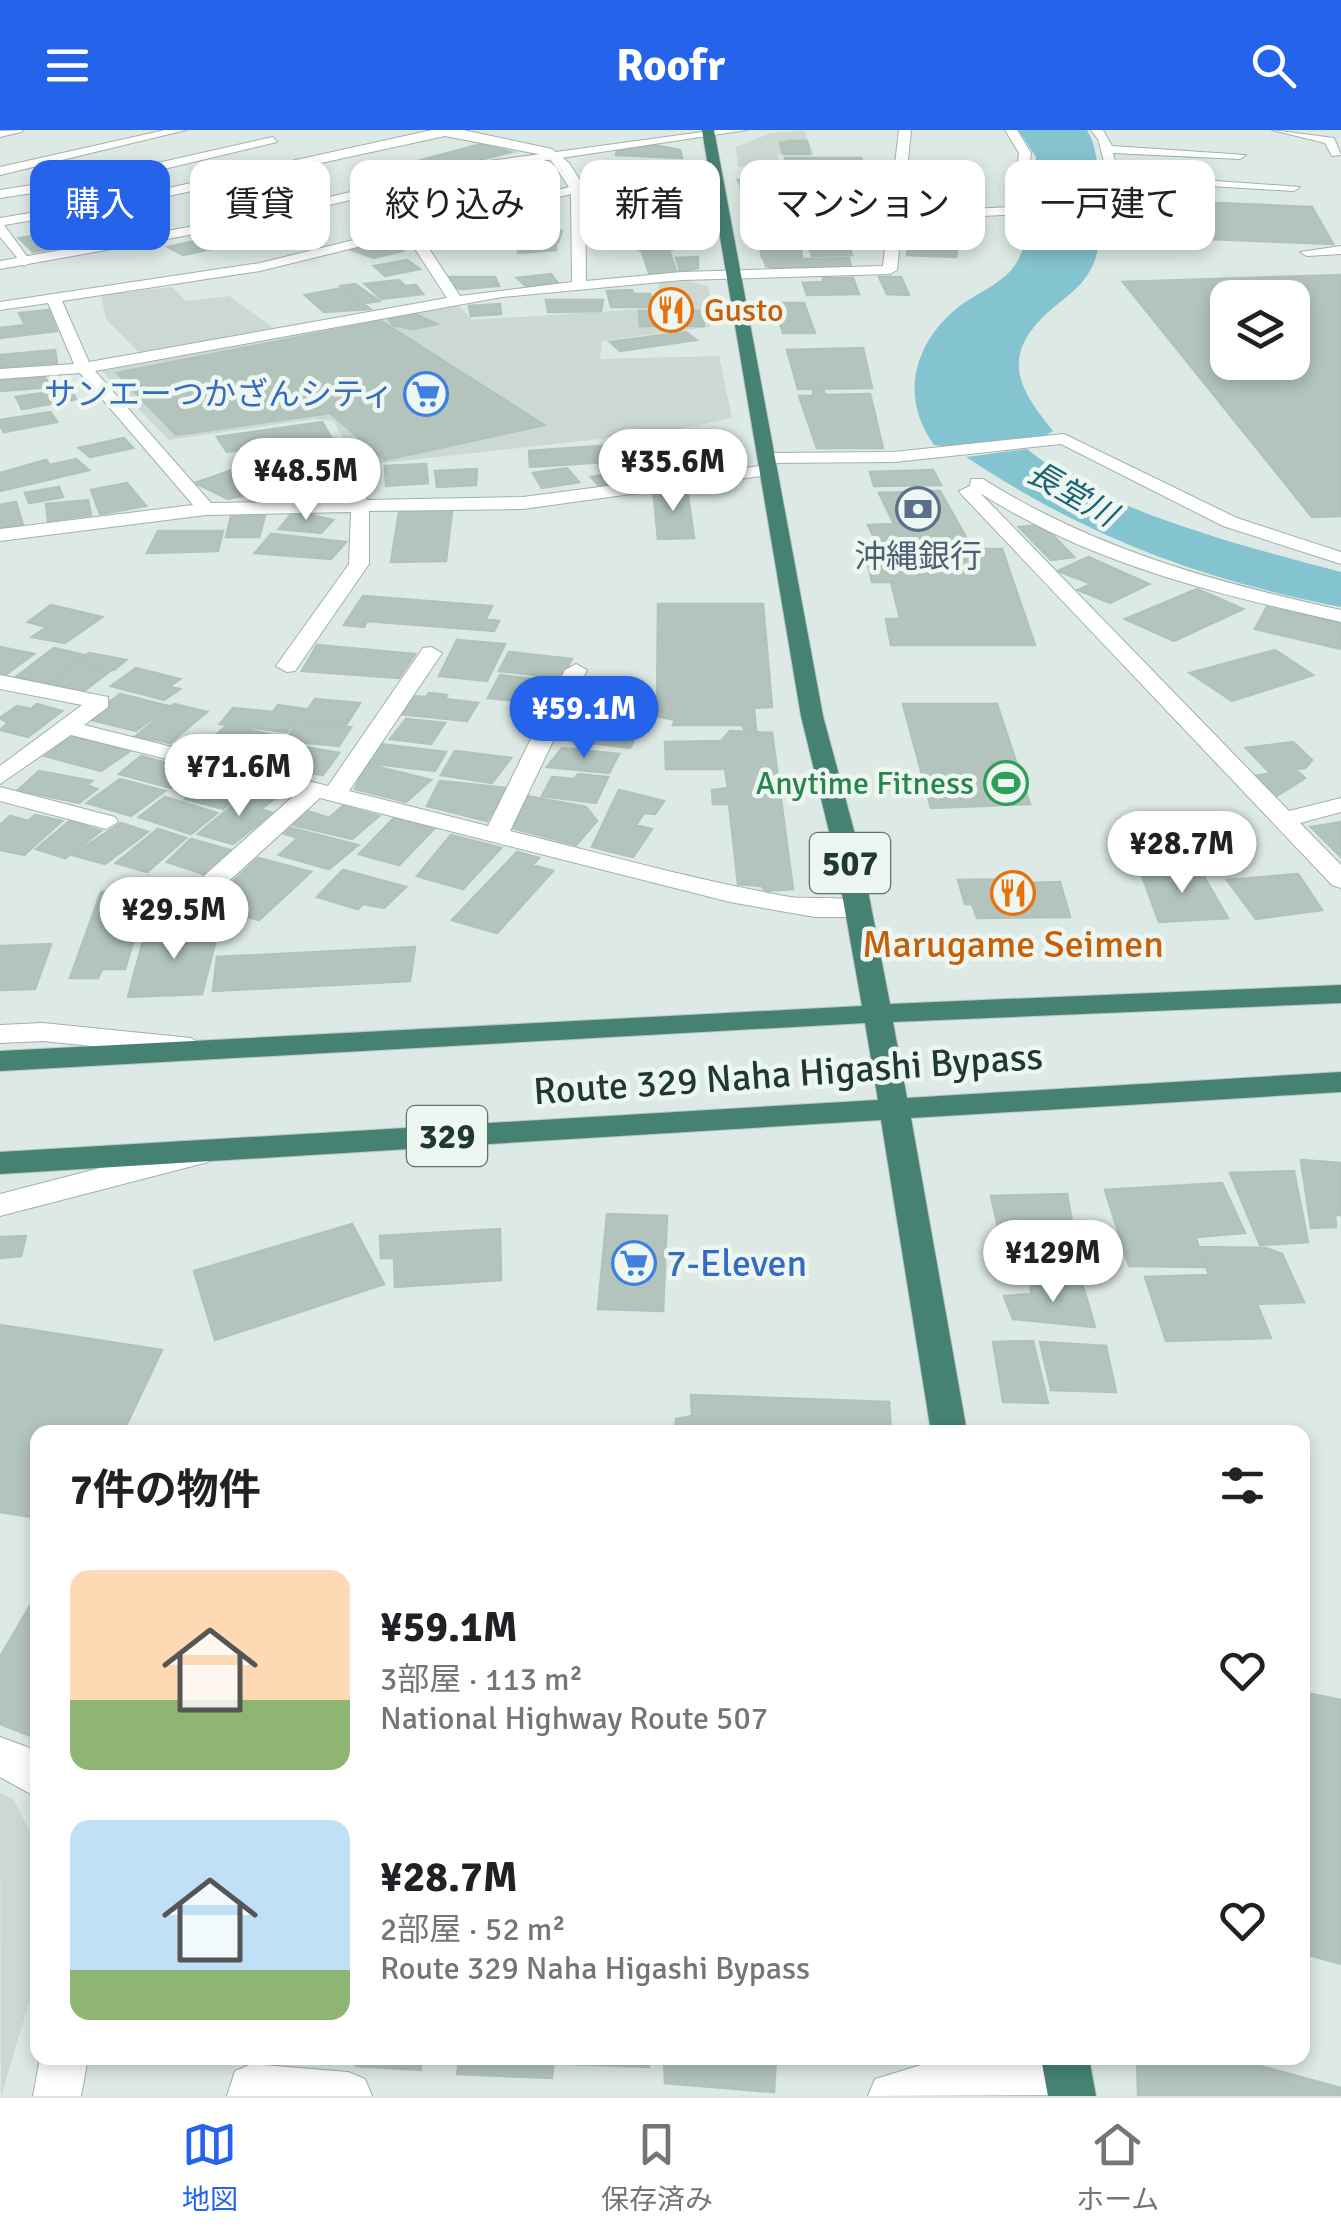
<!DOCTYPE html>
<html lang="ja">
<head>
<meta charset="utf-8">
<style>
  :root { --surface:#fff; --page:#f2f2f2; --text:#202124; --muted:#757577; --line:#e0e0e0; --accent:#2563eb }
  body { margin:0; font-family:Signika,"Noto Sans JP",sans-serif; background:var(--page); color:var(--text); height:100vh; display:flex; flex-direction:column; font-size:38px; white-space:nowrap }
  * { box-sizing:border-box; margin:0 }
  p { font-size:32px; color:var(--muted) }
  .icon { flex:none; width:55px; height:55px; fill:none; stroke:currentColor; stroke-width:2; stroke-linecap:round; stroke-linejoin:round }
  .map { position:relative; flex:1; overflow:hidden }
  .details { position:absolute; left:30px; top:1295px; width:1280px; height:640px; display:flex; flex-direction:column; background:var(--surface); border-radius:20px; box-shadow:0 5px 15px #0003 }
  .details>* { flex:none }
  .guide { position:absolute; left:30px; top:30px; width:1282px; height:90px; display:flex; gap:20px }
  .controls { position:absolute; left:1210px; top:150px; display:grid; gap:20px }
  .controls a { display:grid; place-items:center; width:100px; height:100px; border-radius:20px; background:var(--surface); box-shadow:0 5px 15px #0003; font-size:50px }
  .price { position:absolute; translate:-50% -85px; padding:0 22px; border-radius:35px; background:#fff; color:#222; font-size:32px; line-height:65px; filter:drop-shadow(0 2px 5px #0008) }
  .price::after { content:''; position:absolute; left:50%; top:60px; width:30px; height:22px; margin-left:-15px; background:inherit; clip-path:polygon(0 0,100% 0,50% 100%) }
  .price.current { background:var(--accent); color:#fff }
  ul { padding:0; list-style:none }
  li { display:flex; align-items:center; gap:30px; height:250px; padding:0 40px }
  li span { display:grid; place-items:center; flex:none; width:280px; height:200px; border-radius:20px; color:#555 }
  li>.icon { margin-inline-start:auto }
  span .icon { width:120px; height:120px; fill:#fffc; stroke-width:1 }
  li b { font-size:42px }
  h2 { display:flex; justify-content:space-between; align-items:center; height:120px; padding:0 40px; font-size:42px }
  .pill { padding:0 35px; border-radius:20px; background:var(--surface); box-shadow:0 5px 15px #0003; font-size:35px; line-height:90px }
  .pill.current { background:var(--accent); color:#fff }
  header { display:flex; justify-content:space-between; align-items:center; height:130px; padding:0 40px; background:var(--accent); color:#fff; font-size:45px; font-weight:700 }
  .menu { display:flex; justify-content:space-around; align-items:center; height:140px; border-top:2px solid var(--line); background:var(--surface); font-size:28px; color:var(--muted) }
  .menu a { display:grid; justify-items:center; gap:5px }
  .menu .current { color:var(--accent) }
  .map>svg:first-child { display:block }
  .built { fill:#ccd9d3 }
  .water { fill:#84c4d0 }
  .building { fill:#b3c4bd; stroke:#b0c3bb; stroke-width:2.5; fill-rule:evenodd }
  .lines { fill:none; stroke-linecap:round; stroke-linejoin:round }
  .minor-casing { stroke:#a0b1ab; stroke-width:2 }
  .tertiary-casing { stroke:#a0b1ab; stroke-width:2 }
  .trunk-casing { stroke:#bcc4c2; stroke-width:2 }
  .minor { fill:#fff; fill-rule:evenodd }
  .tertiary { fill:#fff; fill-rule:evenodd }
  .trunk { fill:#468274; fill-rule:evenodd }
  .labels { text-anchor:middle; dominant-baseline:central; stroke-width:9; stroke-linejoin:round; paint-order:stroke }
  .far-food-label { font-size:32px; fill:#c56008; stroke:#eef6f2; text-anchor:start }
  .far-shop-label { font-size:32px; fill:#366cbe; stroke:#eef6f2; text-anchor:end }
  .far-water-label { font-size:32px; font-style:italic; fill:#1a6574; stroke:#eef6f2 }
  .far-service-label { font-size:32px; fill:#4e5e75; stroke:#eef6f2 }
  .far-leisure-label { font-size:32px; fill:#27864d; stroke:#eef6f2; text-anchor:end }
  .shield { fill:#eef6f2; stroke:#5d726c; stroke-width:2.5 }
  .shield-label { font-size:35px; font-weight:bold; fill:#1f3932 }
  .food-label { font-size:38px; fill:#c56008; stroke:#eef6f2 }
  .street-label { font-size:38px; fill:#1f3932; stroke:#eef6f2 }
  .shop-label { font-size:38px; fill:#366cbe; stroke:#eef6f2; text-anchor:start }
</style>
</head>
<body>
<header><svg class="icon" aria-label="menu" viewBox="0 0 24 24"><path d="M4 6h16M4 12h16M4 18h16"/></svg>Roofr<svg class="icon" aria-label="search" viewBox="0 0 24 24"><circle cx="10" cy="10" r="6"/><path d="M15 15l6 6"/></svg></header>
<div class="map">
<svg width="1341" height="1966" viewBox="0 0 1341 1966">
  <rect width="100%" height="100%" fill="#dde9e4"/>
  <path class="built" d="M804 1 814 24H777L779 36 738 37 736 17 771 3Z
    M688 151 708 156 715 196 602 211 600 229 719 226 732 288 671 301 357 336 334 291 314 289 169 310 102 241 148 232 106 189 101 165 172 157 186 171 229 166 283 205 458 175 472 190 659 178 658 152Z
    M0 1663 14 1670 38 1718 37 1846 1 1966Z"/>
  <path class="water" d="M1018 0H1087C1099 20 1098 46 1099 68 1100 90 1102 117 1092 137 1080 161 1061 169 1043 187 1000 230 1021 261 1053 301L1045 306 950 317 934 315C900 268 913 215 956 179 976 162 1009 153 1020 126 1032 97 1031 58 1036 27Z
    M1027 319C1105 382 1244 416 1341 442V477C1199 449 1087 407 966 327Z"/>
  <path class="building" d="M790 11H807L810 24H783L780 13Z
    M481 14 511 22 440 40 407 34Z
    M654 15 680 20 682 28 616 25 617 20Z
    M785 28H861L872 60H743L738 50H787Z
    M637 34 665 35 663 46 616 45 617 37Z
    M293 56 319 66 301 70 275 60Z
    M266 62 296 71 251 75 236 70Z
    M390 69 409 74 378 83 359 77Z
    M1120 69 1312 77 1333 114 1128 106Z
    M672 77 673 87 636 88 635 78Z
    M592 81H630V91L594 92Z
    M840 88 852 125 812 126 799 90Z
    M635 89H688L687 97 636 98Z
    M284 90 309 99 245 112 225 104Z
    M910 94 955 96 954 102 911 101Z
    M562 101 558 112 491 114 489 106Z
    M638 101H669L672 120H639Z
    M56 102 72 116 33 122 19 108Z
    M223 105 239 113 183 125 168 117Z
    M379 112 402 121 374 128 349 119Z
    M556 113V120L518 123V115Z
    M760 117H801L802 128H762Z
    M908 117 957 119 956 127 907 125Z
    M669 121 677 143H649L642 122Z
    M698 127V138L680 142 676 128Z
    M849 128 851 137 779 139 766 136 764 130Z
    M407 130 420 139 385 146 374 136Z
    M551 144 557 152 526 156 517 148Z
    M1341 145V386L1312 387 1123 152ZM1228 168H1292V232H1228Z
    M444 147H495L499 156 461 159 449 156Z
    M879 147H901L909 165 887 164Z
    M823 148H853L859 164 807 165 803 153 823 152Z
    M399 150 405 156 416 155 423 164 381 169 365 154Z
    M355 154 379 171 365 173 341 156Z
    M342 158 370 179 324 182 305 165Z
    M632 160 634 164H650L652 177H611L607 161Z
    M546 170H603L601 181 548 182Z
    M773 173H804L815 203H783Z
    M500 174 501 184 471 186 469 176Z
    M49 180 57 201 0 208V198L25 195 19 183Z
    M639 181H701L704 196H640Z
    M415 184 437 194 413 199 393 195 388 188Z
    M381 191 544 295 385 330 330 283 176 305 117 243Z
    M686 202 696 210 620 221 610 212Z
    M863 218 872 258 798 259 787 220Z
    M55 220 57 233 0 237V225Z
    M46 245 44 250H52L50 257 0 261V249Z
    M813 258H823L825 265 870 264 883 318H817L799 266H813Z
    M70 259 76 269 22 279 16 267Z
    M50 282 57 292 4 302 0 296V290Z
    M322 292 331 307 227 322 217 307Z
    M654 306 688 307 690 330 650 332 647 318Z
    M124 308 133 318 90 327 79 318Z
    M614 315 619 331 530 337 529 321Z
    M331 320 337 339 323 348 308 350 297 324Z
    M270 327 302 342 268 354 277 358 228 369 195 353Z
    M76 329 89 340 0 361V343L46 330 50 335Z
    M426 334 428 353 386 356 385 336Z
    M567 338 579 352 542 358 533 343Z
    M477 339 476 355 437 357 435 341Z
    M933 340 941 355 874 356 870 342Z
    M632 341 639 350 600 357 591 347Z
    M127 353 146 376 100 384 91 360Z
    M59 357 63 367 29 373 25 363Z
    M653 359H687L694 408 658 409Z
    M940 361 967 409 876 412 868 395 894 394 879 363Z
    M88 370 91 385 48 391 46 374Z
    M16 372 23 395 0 398V375Z
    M399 382H452L446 431 391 432Z
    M292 383 316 386 333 390 321 403 279 399Z
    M231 386H265L259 407H226Z
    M1043 395 1074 427 1051 430 1019 397Z
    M158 401H223L218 421 147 423Z
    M271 404 346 412 331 429 255 423Z
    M865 419H1002L1035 515H891L886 489H900L891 452H872Z
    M1088 427 1149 454 1110 473 1078 460 1092 454 1058 441Z
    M1197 459 1243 479 1174 511 1125 489Z
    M363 466 492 476 486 489 499 491 494 501 367 491 364 497 344 495Z
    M658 474H763L772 577 754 578 756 600H744L743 595H673L675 590 657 586Z
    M51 475 102 487 65 513 32 507 47 497 28 492Z
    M1267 477 1341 494V519L1255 499Z
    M457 510 505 514 487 551 439 546Z
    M317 515 415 524 399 548 302 541Z
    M0 517 34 524 5 545 0 544Z
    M54 518 85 525 44 555 13 549Z
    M1275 520 1313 545 1232 571 1190 543Z
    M509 522 572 529 561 548 499 541Z
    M89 523 126 530 114 540 77 532Z
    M77 534 110 541 80 564 45 557Z
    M136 538 180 549 169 557 180 559 164 570 111 556Z
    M500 545 542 550 538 555 557 558 549 574 488 568Z
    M429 563 447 565 445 569 478 573 467 591 399 584 410 566 426 567Z
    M120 564 169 576 136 601 87 589Z
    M575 568 624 573 615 595 565 590Z
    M315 569 360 573 346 595 300 590Z
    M37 574 62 581 28 607 0 600 8 593 0 588 17 576 31 579Z
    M174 574 207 582 170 613 136 606Z
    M903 574H997L1030 674 931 678Z
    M278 575 305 579 287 602 220 594 233 578 273 582Z
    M406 589 445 593 431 614 390 609Z
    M297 592 351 597 339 616 286 611Z
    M578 594 638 602 630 618 568 610Z
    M227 595 280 607 253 631 205 615Z
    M730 601 772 603 793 759 765 761 762 756 738 754 729 674H713L712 660 728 658 725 639H666L665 612 721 611Z
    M71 606 130 621 101 641 45 626Z
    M1293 612 1312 630 1305 638 1270 643 1246 618Z
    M282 613 339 623 323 645 263 637Z
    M379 614 446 622 435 641 367 633Z
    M562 618 619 624 609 643 547 637Z
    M455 621 511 628 492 653 441 645Z
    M141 626 193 640 171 658 119 644Z
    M366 634 431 650 406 672 355 659Z
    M1296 640 1305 648 1275 667 1254 646Z
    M39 641 92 651 87 655 97 659 79 673 18 660Z
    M578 644 608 647 596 673 542 666 552 647 574 649Z
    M206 646 232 653 239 647 257 652 223 679 185 669Z
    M120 649 165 661 131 686 87 673Z
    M440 651 507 658 487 691 427 676Z
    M619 660 664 671 655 684 644 683 636 695 652 699 633 727 592 717Z
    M249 662 274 669 261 679 272 683 233 714 198 704Z
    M527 666 586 677 597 691 576 715 512 698Z
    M165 667 217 683 191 704 139 687Z
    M343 676 379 686 352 709 289 694 304 680 329 688Z
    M35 685 62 691 24 725 0 720V695L10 686 28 691Z
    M394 688 434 699 399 735 359 724Z
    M70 691 101 701 65 728 36 719Z
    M1341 692V727L1311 697Z
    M121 693 148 702 105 734 72 725Z
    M287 697 358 715 329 739 279 725 298 708 280 702Z
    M158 699 186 708 147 742 116 733Z
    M451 705 501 718 463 759 417 746Z
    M191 709 234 721 207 745 167 732Z
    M517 722 539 728 532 735 553 741 497 803 452 790Z
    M258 728 311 742 259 790 207 776Z
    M343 740 406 757 384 778 363 774 358 779 317 767Z
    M1200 740 1228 788 1159 792 1141 743Z
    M1298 744 1322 780 1256 789 1227 750Z
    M1027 749 1029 753 1060 752 1070 787 977 788 972 774H965L958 750Z
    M149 759 125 839H102L98 848H70L101 762Z
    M219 798 202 864 128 867 146 800Z
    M51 814 35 859 0 860V816Z
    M415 817 410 851 213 861 217 827Z
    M1301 1030 1341 1033V1085H1335L1336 1097 1311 1098Z
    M1294 1041 1308 1112 1260 1115 1230 1043Z
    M1222 1053 1245 1103 1196 1107 1204 1137 1129 1136 1105 1060Z
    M1067 1064 1082 1147 1011 1152 991 1066Z
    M607 1084 667 1086 663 1181 598 1179Z
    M352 1094 384 1154 215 1210 194 1141Z
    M500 1099 501 1150 395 1157 394 1128H381L380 1106Z
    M26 1106 21 1126 0 1128V1107Z
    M1199 1117 1266 1118 1282 1124 1304 1172 1257 1174 1271 1208 1166 1211 1145 1147 1209 1145Z
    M1082 1153 1095 1197 1013 1189 1004 1166 1031 1164V1156Z
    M0 1195 162 1220 123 1302H38V1388L0 1382Z
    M1033 1211 1048 1273 1003 1272 993 1212Z
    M1040 1212 1106 1216 1116 1262 1051 1260Z
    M691 1265 889 1272 891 1302H675L676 1289 692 1286Z
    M38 1462V1609L0 1594V1527Z
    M1302 1562 1341 1570V1834L1302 1823Z
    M356 1928H422L421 1940 356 1936Z
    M460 1928H554L552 1948 457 1944Z
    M571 1928H649V1937L570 1934Z
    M664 1928H776L774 1962 665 1953Z
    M1137 1928H1231L1341 1958V1966H1138Z"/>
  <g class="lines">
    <g class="minor-casing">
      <path id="minor" d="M165 0H186L0 45V37Z
        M432 0H463L552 19 569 33 585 58 586 151 682 142 883 136 899 0H911L903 82 1013 77 1019 23 1005 0H1017L1031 23 1024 84 902 90 897 140 890 144 682 150 502 167 95 241 211 373 349 371 329 317 338 312 347 317 367 370 523 367 768 335 777 340 768 345 523 379 369 381V434L295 541 287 542 276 536 349 434 351 382 206 385 0 411V399L193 375 80 243 0 249V239L74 234 48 173 0 180V172L260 133 569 57 548 26 445 6 132 74 4 95 31 132 24 136 0 107V88L132 66ZM571 64 572 152 460 166 418 102ZM406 105 447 168 89 232 62 171 260 141Z
        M1091 0H1103L1112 16 1246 25 1240 29 1113 23 1118 44 1300 57 1294 61 1109 50 1098 9Z
        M1272 0 1334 8 1341 25 1332 26 1325 13Z
        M273 7 277 12 122 49 0 68V60L122 41Z
        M1341 116V124L1307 126 1300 122Z
        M1064 304 1237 388 1341 422V434L1223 396 1061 314 894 332 766 333 757 328 766 323 894 322Z
        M971 349H983C1094 419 1214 452 1341 480V492C1215 464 1090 433 980 363L1289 681 1341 668V682L1300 693 1341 735V758L1332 755 962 365 959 361 970 356Z
        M431 517 442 523 349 661 488 696 565 540 576 534 587 540 510 701C603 724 695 750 790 767 811 770 859 763 872 779L859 787H815L730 772 320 668 197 780 188 782 175 774 179 768 298 662 71 605 0 654V636L82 575 0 559V545L108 567V577L84 595 328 656 423 518Z
        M0 657 115 687 118 692 106 699 0 671Z
        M197 1013 208 1016 212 1024 208 1032 0 1086V1064Z
        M0 1607 38 1621V1668L0 1647Z
        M40 1928H88L81 1966H33Z
        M944 1928H1086L1091 1941 1084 1958 1067 1965 868 1966 875 1949Z
        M252 1934 348 1942 365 1949 372 1966H227L235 1941Z"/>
    </g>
    <g class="tertiary-casing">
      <path id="tertiary" d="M23 0 21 2 0 7V1Z
        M717 0H747L475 41 239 96 0 139V131L239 88 475 33Z
        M43 893 191 908 205 917 191 926 43 911 0 913V895Z"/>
    </g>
    <g class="trunk-casing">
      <path id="trunk" d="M702 0H714L823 586 862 730 890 874 1341 855V873L893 892 907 968 1341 942V962L911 988 967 1302H931L881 990 0 1044V1022L878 970 865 893 0 941V921L862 876 836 730 801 586Z
        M1041 1928H1089L1096 1966H1048Z"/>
    </g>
    <use href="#minor" class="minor"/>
    <use href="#tertiary" class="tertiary"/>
    <use href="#trunk" class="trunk"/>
  </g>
  <defs>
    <g id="restaurant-ring" transform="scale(2.25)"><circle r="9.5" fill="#eef6f2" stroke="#e8710a" stroke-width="1.5"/><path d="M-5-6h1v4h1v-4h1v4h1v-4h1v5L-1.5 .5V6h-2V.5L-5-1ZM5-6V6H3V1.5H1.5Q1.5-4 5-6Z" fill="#e8710a"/></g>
    <g id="supermarket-ring" transform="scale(2.25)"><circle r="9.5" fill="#eef6f2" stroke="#3f7fe0" stroke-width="1.5"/><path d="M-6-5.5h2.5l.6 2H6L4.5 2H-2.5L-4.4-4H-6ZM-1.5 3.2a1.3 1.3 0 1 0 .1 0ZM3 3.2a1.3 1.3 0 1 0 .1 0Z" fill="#3f7fe0"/></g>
    <g id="bank-ring" transform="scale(2.25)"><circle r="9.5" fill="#eef6f2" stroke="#5c6f8a" stroke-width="1.5"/><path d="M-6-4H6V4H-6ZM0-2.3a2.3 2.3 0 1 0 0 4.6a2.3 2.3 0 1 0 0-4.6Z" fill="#5c6f8a"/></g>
    <g id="stadium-ring" transform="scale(2.25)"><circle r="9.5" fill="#eef6f2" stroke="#2e9e5b" stroke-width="1.5"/><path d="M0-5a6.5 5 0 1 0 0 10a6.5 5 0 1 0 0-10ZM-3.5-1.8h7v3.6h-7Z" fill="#2e9e5b"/></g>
  </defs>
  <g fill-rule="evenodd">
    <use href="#restaurant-ring" x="671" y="180"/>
    <use href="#supermarket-ring" x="426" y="264"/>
    <use href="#bank-ring" x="918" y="379"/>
    <use href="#stadium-ring" x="1006" y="653"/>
    <use href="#restaurant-ring" x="1013" y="763"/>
    <use href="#supermarket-ring" x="634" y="1133"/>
  </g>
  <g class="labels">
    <g class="far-food-label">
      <text x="704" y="180">Gusto</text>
    </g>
    <g class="far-shop-label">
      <text x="394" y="264">サンエーつかざんシティ</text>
    </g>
    <g class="far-water-label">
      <text transform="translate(1072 364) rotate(30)">長堂川</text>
    </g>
    <g class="far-service-label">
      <text x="918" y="426">沖縄銀行</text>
    </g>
    <g class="far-leisure-label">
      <text x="974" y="653">Anytime Fitness</text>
    </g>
    <g class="shield">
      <rect x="810" y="703" width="80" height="60" rx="8"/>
      <rect x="407" y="976" width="80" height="60" rx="8"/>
    </g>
    <g class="shield-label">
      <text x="850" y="733">507</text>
      <text x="447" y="1006">329</text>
    </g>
    <g class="food-label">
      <text x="1013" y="814">Marugame Seimen</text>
    </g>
    <g class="street-label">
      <text transform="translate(788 944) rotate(-4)">Route 329 Naha Higashi Bypass</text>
    </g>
    <g class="shop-label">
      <text x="666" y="1133">7-Eleven</text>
    </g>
  </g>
</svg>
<div class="controls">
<a><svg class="icon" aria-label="layers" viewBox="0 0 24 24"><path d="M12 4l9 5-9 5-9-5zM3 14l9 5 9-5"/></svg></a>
</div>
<b class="price" style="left:673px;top:384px">¥35.6M</b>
<b class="price" style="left:306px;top:393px">¥48.5M</b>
<b class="price current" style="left:584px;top:631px">¥59.1M</b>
<b class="price" style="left:239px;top:689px">¥71.6M</b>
<b class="price" style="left:1182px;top:766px">¥28.7M</b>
<b class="price" style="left:174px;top:832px">¥29.5M</b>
<b class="price" style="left:1053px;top:1175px">¥129M</b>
<div class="guide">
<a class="pill current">購入</a>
<a class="pill">賃貸</a>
<a class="pill">絞り込み</a>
<a class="pill">新着</a>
<a class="pill">マンション</a>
<a class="pill">一戸建て</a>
</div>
<section class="details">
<h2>7件の物件<svg class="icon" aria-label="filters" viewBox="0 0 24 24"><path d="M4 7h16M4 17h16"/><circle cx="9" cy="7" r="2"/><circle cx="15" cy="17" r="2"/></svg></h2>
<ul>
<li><span style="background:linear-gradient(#ffd9b3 65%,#8fb573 0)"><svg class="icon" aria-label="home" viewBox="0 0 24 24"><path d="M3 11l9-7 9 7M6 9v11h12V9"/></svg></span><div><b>¥59.1M</b><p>3部屋 · 113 m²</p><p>National Highway Route 507</p></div><svg class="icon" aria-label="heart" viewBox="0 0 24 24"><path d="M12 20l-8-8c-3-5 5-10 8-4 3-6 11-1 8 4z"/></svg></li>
<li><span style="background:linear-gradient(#bfe0f5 75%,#8fb573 0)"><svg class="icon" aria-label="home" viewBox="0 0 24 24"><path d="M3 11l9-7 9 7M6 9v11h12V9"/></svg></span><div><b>¥28.7M</b><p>2部屋 · 52 m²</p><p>Route 329 Naha Higashi Bypass</p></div><svg class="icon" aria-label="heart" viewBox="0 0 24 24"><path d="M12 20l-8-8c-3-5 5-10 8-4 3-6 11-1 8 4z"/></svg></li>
</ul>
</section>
</div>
<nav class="menu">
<a class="current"><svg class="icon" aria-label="map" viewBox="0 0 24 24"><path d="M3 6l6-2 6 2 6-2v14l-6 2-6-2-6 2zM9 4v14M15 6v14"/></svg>地図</a>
<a><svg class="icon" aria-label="saved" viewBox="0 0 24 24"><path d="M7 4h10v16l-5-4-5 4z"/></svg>保存済み</a>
<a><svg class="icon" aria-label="home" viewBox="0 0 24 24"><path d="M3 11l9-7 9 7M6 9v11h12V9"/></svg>ホーム</a>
</nav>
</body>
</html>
